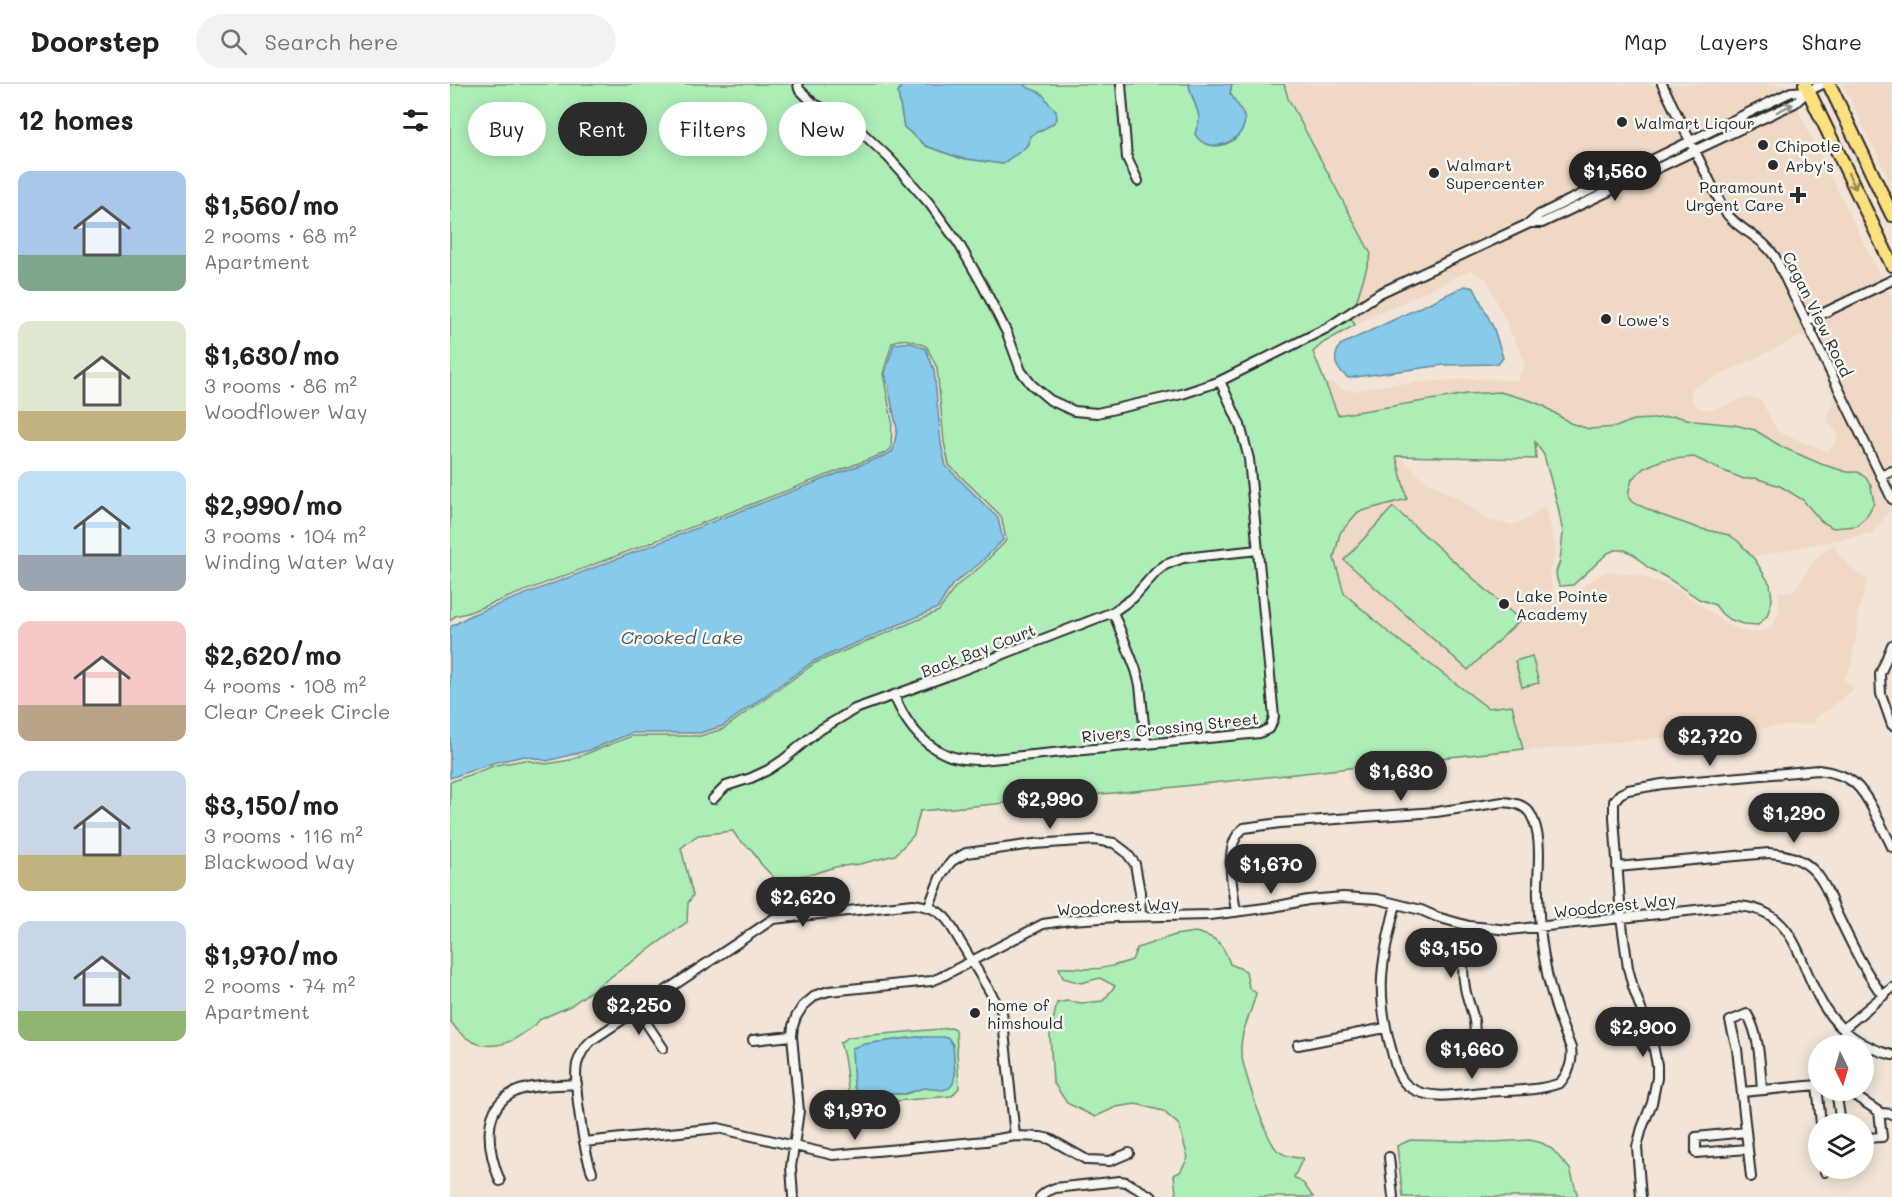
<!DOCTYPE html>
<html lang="en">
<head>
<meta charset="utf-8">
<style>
  :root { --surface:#fff; --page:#f2f2f2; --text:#202124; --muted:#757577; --line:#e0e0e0; --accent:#2b2b2b }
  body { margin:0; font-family:Mali,sans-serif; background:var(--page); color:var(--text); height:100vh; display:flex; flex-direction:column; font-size:22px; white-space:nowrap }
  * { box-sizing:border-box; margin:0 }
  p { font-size:20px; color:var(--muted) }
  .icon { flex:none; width:33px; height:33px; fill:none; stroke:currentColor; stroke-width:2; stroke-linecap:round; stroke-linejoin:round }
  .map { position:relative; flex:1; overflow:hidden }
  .side { display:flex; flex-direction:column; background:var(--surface); width:450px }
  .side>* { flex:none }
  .banner { position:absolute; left:18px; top:18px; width:570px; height:54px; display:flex; gap:12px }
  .needle { width:39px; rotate:175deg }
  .fabs { position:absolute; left:1358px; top:951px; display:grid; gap:12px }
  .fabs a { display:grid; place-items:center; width:66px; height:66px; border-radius:50%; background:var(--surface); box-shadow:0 3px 15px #0003; font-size:30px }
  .price { position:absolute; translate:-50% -51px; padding:0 14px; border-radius:21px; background:var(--accent); color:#fff; font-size:20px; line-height:39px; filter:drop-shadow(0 2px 3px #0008) }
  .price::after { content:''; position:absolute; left:50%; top:36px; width:18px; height:14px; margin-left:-9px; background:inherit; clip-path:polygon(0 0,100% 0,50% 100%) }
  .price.selected { background:#222; color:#fff }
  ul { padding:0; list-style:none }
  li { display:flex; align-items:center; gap:18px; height:150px; padding:0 18px }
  li span { display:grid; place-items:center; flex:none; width:168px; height:120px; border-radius:12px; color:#555 }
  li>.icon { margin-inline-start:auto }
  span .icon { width:72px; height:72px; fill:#fffc; stroke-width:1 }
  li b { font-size:26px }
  h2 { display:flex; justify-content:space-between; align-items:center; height:72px; padding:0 18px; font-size:26px }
  .chip { padding:0 21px; border-radius:27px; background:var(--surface); box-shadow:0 3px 15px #0003; font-size:21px; line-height:54px }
  .chip.selected { background:var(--accent); color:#fff }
  header { display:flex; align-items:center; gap:36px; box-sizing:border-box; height:84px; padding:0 30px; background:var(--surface); border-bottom:2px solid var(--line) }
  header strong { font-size:28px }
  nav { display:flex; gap:33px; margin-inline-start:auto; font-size:21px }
  .search { width:420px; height:54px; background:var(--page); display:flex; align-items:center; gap:15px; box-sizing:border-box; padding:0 21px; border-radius:33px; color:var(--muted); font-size:22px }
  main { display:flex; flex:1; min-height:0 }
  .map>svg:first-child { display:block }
  .built { fill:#efd9c4; fill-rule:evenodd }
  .green { fill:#adeeb7; stroke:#6c8c71; stroke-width:1.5; fill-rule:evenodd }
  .water { fill:#88cae9; stroke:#638a9d; stroke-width:1.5 }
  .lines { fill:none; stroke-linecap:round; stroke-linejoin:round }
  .minor-casing { stroke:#2b2b2b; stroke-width:12 }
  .trunk-casing { stroke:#2b2b2b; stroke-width:16 }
  .minor { stroke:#f6f6f2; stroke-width:8 }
  .trunk { stroke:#fce080; stroke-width:12 }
  .oneway { stroke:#90908e }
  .oneway2 { stroke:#948656 }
  .poi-dot { fill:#2b2b2b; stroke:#f6f6f2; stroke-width:2 }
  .labels { text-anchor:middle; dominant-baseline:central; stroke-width:5; stroke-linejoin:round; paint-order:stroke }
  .poi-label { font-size:16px; fill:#2b2b2b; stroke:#f6f6f2; text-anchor:start }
  .street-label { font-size:16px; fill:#2b2b2b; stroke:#f6f6f2 }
  .water-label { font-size:18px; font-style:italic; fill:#475b64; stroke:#f6f6f2 }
</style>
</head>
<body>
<header>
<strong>Doorstep</strong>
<div class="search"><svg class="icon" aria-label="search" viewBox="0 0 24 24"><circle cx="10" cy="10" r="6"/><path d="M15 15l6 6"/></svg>Search here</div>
<nav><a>Map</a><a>Layers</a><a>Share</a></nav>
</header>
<main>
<section class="side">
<h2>12 homes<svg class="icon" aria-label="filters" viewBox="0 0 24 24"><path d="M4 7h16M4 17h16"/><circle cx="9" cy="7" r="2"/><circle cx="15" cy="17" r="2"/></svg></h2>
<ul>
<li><span style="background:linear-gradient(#a9c7e8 70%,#7fa58c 0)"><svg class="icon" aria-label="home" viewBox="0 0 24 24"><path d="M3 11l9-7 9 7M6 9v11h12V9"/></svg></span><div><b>$1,560/mo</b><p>2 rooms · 68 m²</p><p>Apartment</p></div></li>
<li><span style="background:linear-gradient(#dfe7d0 75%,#c2b280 0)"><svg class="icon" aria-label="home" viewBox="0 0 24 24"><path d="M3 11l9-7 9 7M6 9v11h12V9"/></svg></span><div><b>$1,630/mo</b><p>3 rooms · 86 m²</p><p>Woodflower Way</p></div></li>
<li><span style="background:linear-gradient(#bfe0f5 70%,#9aa5b1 0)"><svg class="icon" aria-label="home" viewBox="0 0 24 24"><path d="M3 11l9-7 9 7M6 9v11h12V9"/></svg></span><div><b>$2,990/mo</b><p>3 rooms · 104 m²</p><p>Winding Water Way</p></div></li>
<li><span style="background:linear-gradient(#f6c9c9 70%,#b9a48a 0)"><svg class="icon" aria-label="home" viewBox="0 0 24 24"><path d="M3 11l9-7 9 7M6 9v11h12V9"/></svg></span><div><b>$2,620/mo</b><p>4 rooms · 108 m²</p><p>Clear Creek Circle</p></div></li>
<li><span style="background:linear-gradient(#c9d6e8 70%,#c2b280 0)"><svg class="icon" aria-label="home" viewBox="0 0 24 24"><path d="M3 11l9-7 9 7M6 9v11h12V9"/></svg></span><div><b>$3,150/mo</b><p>3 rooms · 116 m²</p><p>Blackwood Way</p></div></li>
<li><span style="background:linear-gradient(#c9d6e8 75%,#8fb573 0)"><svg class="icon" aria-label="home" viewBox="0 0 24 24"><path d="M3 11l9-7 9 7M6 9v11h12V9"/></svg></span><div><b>$1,970/mo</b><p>2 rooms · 74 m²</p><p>Apartment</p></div></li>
</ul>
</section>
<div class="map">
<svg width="1442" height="1113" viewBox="0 0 1442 1113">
  <rect width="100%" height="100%" fill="#f2e5d7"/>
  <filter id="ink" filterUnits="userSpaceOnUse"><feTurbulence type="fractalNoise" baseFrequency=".0167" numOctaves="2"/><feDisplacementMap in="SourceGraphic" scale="12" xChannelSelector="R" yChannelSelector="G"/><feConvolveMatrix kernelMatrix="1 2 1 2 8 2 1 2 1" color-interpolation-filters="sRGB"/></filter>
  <g filter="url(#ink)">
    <path class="built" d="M834 0H1335L1442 215V423L1423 449 1302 473 1279 451 1248 444 1208 430 1182 417 1179 414V406L1182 395 1194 384 1212 376 1244 373 1271 386 1294 395 1305 394 1330 402 1353 416 1371 437 1416 433 1424 419 1421 402 1416 394 1408 388H1397L1371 380 1332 363 1305 346 1285 341 1245 337 1225 332 1202 335 1183 336 1166 343 1139 345 1120 339 1094 322 1079 316 1050 308 888 331 876 299 882 298 892 305 903 307 935 301 1017 295 1068 296 1075 279 1036 195 1021 186 905 241 901 235 921 170 838 14ZM1354 251 1385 315 1378 331V338L1387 348V357L1383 363 1377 367 1328 348 1311 316 1302 313 1290 315 1276 322 1262 325H1249L1243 318 1241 309 1243 304Z
      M1393 0H1442V102Z
      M945 364 952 375 975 397 1008 414 1038 436 1063 441 1079 434 1089 425 1096 423 1106 466 1103 478 1099 486 1104 511 1119 512 1149 491 1157 488 1189 491 1226 504 1279 541 1300 549 1318 545 1325 538 1329 526V508H1343L1366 475 1373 467 1384 461 1390 473 1408 490 1418 496 1408 528 1407 547 1401 582 1393 595 1404 603 1401 608 1380 625 1365 633 1366 639 876 686 850 384Z"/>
    <path class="green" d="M0 0H452L448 8 454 43 476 62 510 74 553 80 558 75 579 60 580 53 586 48 592 47 601 23 591 9 577 4 573 0H739C740 11 750 28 749 35 749 40 746 45 745 50 755 67 781 65 790 48 792 44 793 37 794 33L780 9 782 0H834L838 14 921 170 901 235 905 241 873 259 863 268 888 331 1017 310 1050 308 1079 316 1094 322 1120 339 1139 345 1166 343 1183 336 1202 335 1225 332 1245 337 1285 341 1305 346 1332 363 1371 380 1397 388H1408L1416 394 1421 402 1424 419 1416 433 1406 442 1383 444 1371 437 1353 416 1330 402 1305 394 1294 395 1271 386 1244 373 1212 376 1194 384 1182 395 1179 406V414L1182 418 1208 430 1248 444 1279 451 1288 457 1305 476 1320 500 1322 516 1317 532 1308 541 1293 540 1279 535 1272 530 1265 521 1249 515 1219 495 1197 483 1185 471 1175 466H1165L1158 469 1123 501 1110 502 1107 496 1106 488 1110 477 1113 449 1108 423 1094 371 1085 358 1086 375 946 372 957 415 908 428 890 449 884 474 894 509 938 548 1038 624 1062 621 1073 665 716 704 470 727 464 751 445 771 410 780 385 783 363 790 339 793 326 796 311 780 302 766 288 755 283 747 248 751 231 764 243 811 238 819 237 838 120 922 89 936C85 944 77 946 71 951 51 965 27 966 9 948 6 945 3 940 0 937V698L46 681 75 676 96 680 120 676 182 652H250L273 645 365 579 489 527 505 503 530 483 555 458 556 455 551 432 499 381 494 358 487 284 477 263C465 257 454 252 442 259L433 290 442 337 441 365 435 369 17 529 5 532 0 537Z
      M943 423 1070 536 1018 586 894 476Z
      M1082 572 1089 599 1072 603 1065 577Z
      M745 848C767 853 773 859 780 880L796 887 799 904 806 909C802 928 790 947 791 967 793 985 815 1053 827 1066 834 1072 844 1074 853 1074L844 1093 854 1100 863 1113H729L726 1109 724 1091 730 1088 738 1074 729 1041 713 1027 686 1020 666 1023 645 1033 617 1019 603 998 600 951 607 919 617 917 632 919 653 917 665 902 650 894 631 899 613 894 609 884C620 883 629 885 639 885 654 885 667 881 682 876L687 864 725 851Z
      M501 944 506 946 509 1004 502 1012 400 1021C396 1000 398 979 390 959L399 953ZM467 953 503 961 505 990 486 1005 473 1004 455 1010 406 1009 404 1002 402 964 415 960Z
      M960 1056 1043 1058 1080 1056 1092 1059 1102 1065 1120 1085 1128 1113H953L947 1062Z"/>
    <path class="water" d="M452 0H573C579 6 586 5 592 10 597 15 599 22 606 26L607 35C600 45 589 45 580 52 578 69 563 69 553 80L510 74 476 62 454 43 448 8Z
      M739 0H782L780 9C784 16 792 25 794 33 800 54 759 75 745 50 746 45 749 40 749 35 750 28 740 11 739 0Z
      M1015 202 1024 204 1044 245 1053 274 1048 280 994 281 898 294C885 284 882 276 890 261Z
      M460 258 476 265 484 286 491 359 496 382 548 434 553 456 529 480 502 501 488 524 364 577 273 642 250 649H182L140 666 97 677 75 672 46 678 0 694V543L21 531 436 371 443 367 447 345 435 289 444 260Z
      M467 953H493L499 955 503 961 505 990 503 1000 499 1004 493 1006 473 1004 455 1010 406 1009 404 1002 402 964 415 960Z"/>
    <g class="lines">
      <g class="minor-casing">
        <path id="minor" d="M348 0 349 5 363 19 403 40 439 74 479 119 509 160 532 200 557 249 571 287 581 300 600 316 624 327 647 329 732 310 768 298 877 244 930 209 1080 139 1089 131 1341 8 1358 7
          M671 0 677 74 688 97
          M1212 0 1274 126C1287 146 1312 152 1325 173L1442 415
          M1080 139H1092L1345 19 1358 7 1373 0
          M1357 237 1442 196
          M1431 392 1442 387
          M663 528 686 586 690 601 696 660
          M1442 561 1430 590 1431 610 1442 641
          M444 611C453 634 469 658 493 669 504 675 518 676 531 676L810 649 820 644 824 633 799 375 790 341 770 297
          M263 715 276 702 301 694 318 686 333 676 368 647 405 625 497 592 663 528 683 514 706 488 715 481 733 474 808 466
          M1167 783 1319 769C1335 770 1351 774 1362 785 1376 798 1381 818 1389 834 1402 861 1415 888 1433 912
          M479 822 490 794 497 783 502 777 516 769 584 760 645 756 664 759 676 768 685 780 690 808 691 832
          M786 828C783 805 772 760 794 744L830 739 986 728 1053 718C1064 719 1075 720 1081 731 1094 755 1087 786 1088 812 1090 867 1099 913 1121 964 1123 978 1119 988 1110 999 1086 1008 1057 1006 1033 1008 1009 1010 982 1017 961 1004 948 996 945 981 942 968 925 909 931 878 946 820
          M1016 842C1014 863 1011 883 1015 904 1018 921 1027 934 1024 951
          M187 925 213 964
          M1393 945 1442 904
          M303 956 342 952
          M848 961 935 944
          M1367 1001 1371 1040
          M1386 1006 1391 1040
          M1396 1006 1431 1029 1442 1030
          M1292 1008 1368 1001
          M1296 1048 1246 1053V1069L1298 1065
          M1413 1054 1432 1053 1429 1028
          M134 1058 268 1044 383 1071 536 1057 565 1052 591 1053 600 1055 637 1076 660 1077 679 1069
          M939 1073 943 1113
          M1375 1084V1088
          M142 1088C134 1067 123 1001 127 980 130 970 135 962 142 956L323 835 463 820C478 822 488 825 498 837L552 928 565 1052
          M1301 1093 1287 965 1280 937 1297 930C1310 951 1310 982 1312 1006
          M50 1097C38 1068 29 1022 67 1007 85 1000 108 1002 127 1000
          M343 1113 341 1083 349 1027 342 952 343 942 346 933 353 922 366 911 379 907 481 897 489 894 593 840 620 836 667 833 760 831 823 823 858 816 893 813 927 815 971 826 987 833 1019 842 1059 846 1283 822C1349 822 1347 882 1375 924 1390 948 1415 964 1442 971
          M590 1113 596 1108 605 1104 670 1097 676 1098 702 1113
          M1191 1113 1187 1063 1192 1044 1202 1019 1207 994V981L1202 956 1183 903 1178 884 1171 833 1164 733V717L1170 710 1178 706 1212 700 1368 686C1401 690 1411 701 1425 729 1431 741 1437 752 1442 763"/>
      </g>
      <g class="trunk-casing">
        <path id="trunk" d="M1355 0 1442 181
          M1379 0 1442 131"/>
      </g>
      <use href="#minor" class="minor"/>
      <use href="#trunk" class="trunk"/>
    </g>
    <defs><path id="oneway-shaft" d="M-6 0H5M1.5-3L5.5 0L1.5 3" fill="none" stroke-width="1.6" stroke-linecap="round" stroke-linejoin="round" transform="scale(1.5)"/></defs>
    <use class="oneway" href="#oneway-shaft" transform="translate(1335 24) rotate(-26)"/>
    <use class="oneway2" href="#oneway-shaft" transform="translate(1402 97) rotate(64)"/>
  </g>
  <g class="poi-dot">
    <circle cx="1172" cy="38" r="6"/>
    <circle cx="1313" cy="61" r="6"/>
    <circle cx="1323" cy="81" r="6"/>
    <circle cx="984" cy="89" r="6"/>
    <path d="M1345 102h6v6h6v6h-6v6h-6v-6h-6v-6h6z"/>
    <circle cx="1156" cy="235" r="6"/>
    <circle cx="1054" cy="520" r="6"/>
    <circle cx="525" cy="929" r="6"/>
  </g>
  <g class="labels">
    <g class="poi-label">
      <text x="1184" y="38">Walmart Liqour</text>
      <text x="1325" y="61">Chipotle</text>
      <text x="996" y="80">Walmart<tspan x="996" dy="18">Supercenter</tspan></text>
      <text x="1335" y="81">Arby's</text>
      <text x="1334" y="102" text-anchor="end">Paramount<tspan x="1334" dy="18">Urgent Care</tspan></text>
      <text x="1168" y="235">Lowe's</text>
      <text x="1066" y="511">Lake Pointe<tspan x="1066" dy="18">Academy</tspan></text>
      <text x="537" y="920">home of<tspan x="537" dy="18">himshould</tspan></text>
    </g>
    <g class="street-label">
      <text transform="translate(1368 230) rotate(64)">Cagan View Road</text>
      <text transform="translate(528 566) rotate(-21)">Back Bay Court</text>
      <text transform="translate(720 643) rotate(-6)">Rivers Crossing Street</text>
      <text transform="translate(1165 821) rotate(-6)">Woodcrest Way</text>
      <text transform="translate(668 822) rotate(-3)">Woodcrest Way</text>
    </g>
    <g class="water-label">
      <text x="232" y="553">Crooked Lake</text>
    </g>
  </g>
</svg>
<div class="fabs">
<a><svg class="needle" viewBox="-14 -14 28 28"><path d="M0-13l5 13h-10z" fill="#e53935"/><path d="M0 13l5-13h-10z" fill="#757577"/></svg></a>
<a><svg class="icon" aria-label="layers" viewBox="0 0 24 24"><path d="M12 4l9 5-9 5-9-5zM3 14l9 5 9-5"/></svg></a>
</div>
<b class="price selected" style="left:1165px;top:118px">$1,560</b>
<b class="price" style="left:1260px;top:683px">$2,720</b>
<b class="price" style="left:951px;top:718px">$1,630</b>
<b class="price" style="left:600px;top:746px">$2,990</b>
<b class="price" style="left:1344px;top:760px">$1,290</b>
<b class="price" style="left:821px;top:811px">$1,670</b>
<b class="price" style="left:353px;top:844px">$2,620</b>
<b class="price" style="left:1001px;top:895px">$3,150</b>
<b class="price" style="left:189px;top:952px">$2,250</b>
<b class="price" style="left:1193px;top:974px">$2,900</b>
<b class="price" style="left:1022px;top:996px">$1,660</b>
<b class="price" style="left:405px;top:1057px">$1,970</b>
<div class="banner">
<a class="chip">Buy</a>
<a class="chip selected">Rent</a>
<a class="chip">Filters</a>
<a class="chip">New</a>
</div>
</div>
</main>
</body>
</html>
